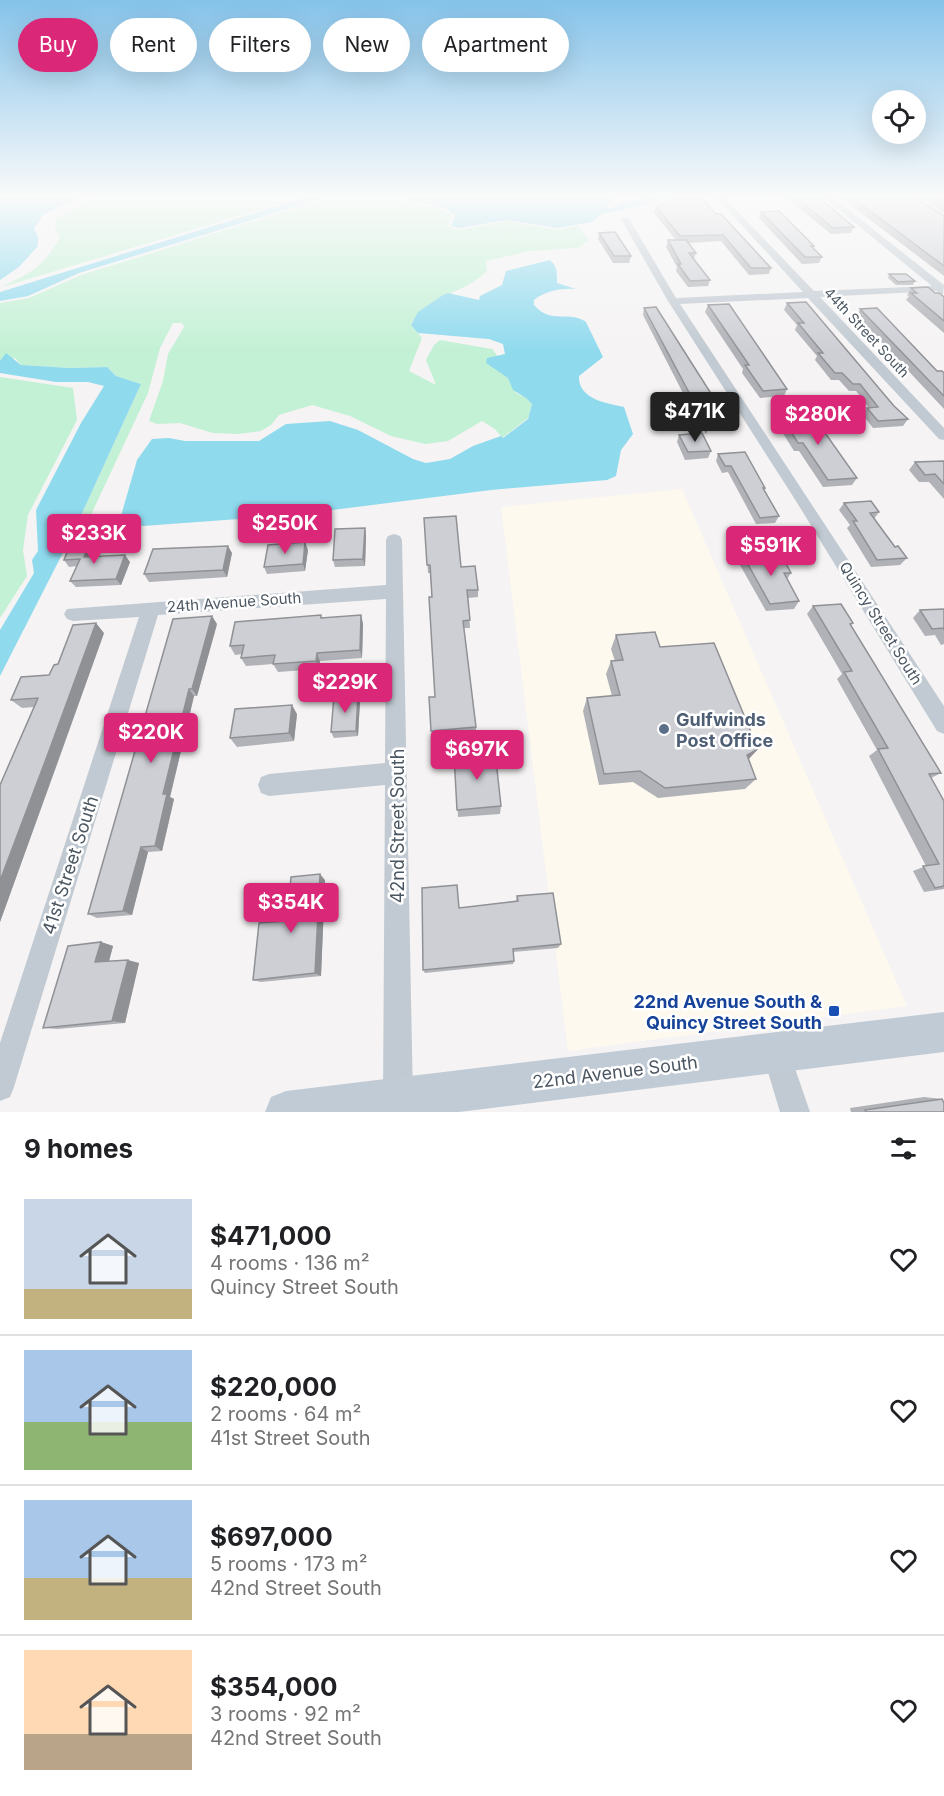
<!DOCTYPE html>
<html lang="en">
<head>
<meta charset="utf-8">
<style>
  :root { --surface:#fff; --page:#f6f6f6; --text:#202124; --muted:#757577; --line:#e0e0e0; --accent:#db2777 }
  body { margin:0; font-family:Inter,sans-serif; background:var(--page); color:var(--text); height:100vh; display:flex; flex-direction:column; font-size:22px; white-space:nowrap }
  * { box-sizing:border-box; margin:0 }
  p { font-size:20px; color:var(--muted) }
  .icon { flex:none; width:33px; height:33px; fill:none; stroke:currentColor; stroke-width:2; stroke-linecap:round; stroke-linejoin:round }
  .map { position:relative; height:1112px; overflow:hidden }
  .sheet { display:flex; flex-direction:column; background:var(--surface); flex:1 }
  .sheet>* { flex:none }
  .banner { position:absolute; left:18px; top:18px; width:600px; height:54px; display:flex; gap:12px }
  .tools { position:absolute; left:872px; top:90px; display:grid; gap:12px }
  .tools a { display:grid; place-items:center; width:54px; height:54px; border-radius:50%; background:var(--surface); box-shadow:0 6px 24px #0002; font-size:30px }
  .price { position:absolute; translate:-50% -51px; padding:0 14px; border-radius:6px; background:var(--accent); color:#fff; font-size:20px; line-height:39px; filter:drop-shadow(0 2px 3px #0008) }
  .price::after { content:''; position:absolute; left:50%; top:36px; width:18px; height:14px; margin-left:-9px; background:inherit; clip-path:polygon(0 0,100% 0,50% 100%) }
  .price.active { background:#222; color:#fff }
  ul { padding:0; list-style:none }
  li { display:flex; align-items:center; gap:18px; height:150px; padding:0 24px }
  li+li { border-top:2px solid var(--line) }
  li span { display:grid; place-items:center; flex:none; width:168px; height:120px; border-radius:0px; color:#555 }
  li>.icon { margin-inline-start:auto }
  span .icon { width:72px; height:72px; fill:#fffc; stroke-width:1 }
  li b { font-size:26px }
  h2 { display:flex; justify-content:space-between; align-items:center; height:72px; padding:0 24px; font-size:26px }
  .pill { padding:0 21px; border-radius:27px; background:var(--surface); box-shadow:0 6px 24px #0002; font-size:21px; line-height:54px }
  .pill.active { background:var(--accent); color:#fff }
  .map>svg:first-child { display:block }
  .commercial { fill:#fdf9ef }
  .green { fill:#c3f1d5 }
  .water { fill:#90daee }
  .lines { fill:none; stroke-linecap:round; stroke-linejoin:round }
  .street { fill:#c1cad2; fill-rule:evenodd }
  .secondary { fill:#c1cbd6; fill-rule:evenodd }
  .wall { fill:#b0b2b7 }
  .shaded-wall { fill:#909195 }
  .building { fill:#cdcfd5; stroke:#909195; stroke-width:1.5 }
  .service-dot { fill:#5c6f8a; stroke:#fff; stroke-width:2 }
  .transit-dot { fill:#1a4fb4; stroke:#fff; stroke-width:2 }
  .labels { text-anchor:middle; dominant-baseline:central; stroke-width:5; stroke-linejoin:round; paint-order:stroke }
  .far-street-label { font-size:14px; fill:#4a5661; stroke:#fff }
  .street-label { font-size:15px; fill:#4a5661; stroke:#fff }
  .near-service-label { font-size:18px; font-weight:bold; fill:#4e5e75; stroke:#fff; text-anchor:start }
  .near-street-label { font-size:18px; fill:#4a5661; stroke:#fff }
  .near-transit-label { font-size:18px; font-weight:bold; fill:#164399; stroke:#fff; text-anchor:end }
</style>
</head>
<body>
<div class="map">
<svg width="944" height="1112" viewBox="0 0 944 1112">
  <rect width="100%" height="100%" fill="#f5f3f3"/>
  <path class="commercial" d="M682 489 907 1006 568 1051 501 507Z"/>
  <path class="green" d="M98 196H305L2 287C35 270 40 269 60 238L55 230 57 217Z
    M335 196H414L401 201 407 204 438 207 451 215 448 227 460 230 507 221 558 230 578 226 589 240 578 248 530 251 486 261 487 271C464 294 428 295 411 324L422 338 409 371 436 385 426 360 434 345 440 340 492 349 497 355 486 363 502 372 508 378 516 393 526 398 532 404 528 418 502 438 495 429 482 421 448 441 425 444 391 436 350 416 312 405 279 415 271 425 261 431 238 434 213 433 180 423 157 424 149 421 163 381 168 354 184 327 182 323H173L160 348 148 393 89 519 100 526 97 534 73 533 141 384 116 376 107 367 70 368 21 365 15 358 0 361V303L29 298 81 275Z
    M0 377 73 388 77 420 28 515 23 550 27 576 0 618Z"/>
  <path class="water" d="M0 196H82L43 215 34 229 38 236V246L19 267 0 280Z
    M310 196H330L79 273 28 296 0 301V292Z
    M421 196H590L596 198 616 196 606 207 610 209 625 201 641 200 644 197 641 196H672L644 205 602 214 592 222 558 228 507 220 459 228 451 226 455 215 440 206 404 200Z
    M550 260C558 267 557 275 557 283L576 289C563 288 546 290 534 300V305C551 325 570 310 586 322L603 357 579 376C578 399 606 403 624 407L633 434 621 450 616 476 607 480 491 490 293 515 143 526 127 521 121 516 137 460 152 439 169 438 185 441H259L286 424 330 421 358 430 413 459 426 463 450 459 473 446 501 436 503 438 528 419 532 404 526 398 513 390 508 378 486 363 487 358 505 354 503 344 489 339 418 333 411 325 418 312 443 295 448 293 479 300 480 296 502 285 506 271Z
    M6 353 21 365 70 368 107 367 116 376 141 384 73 533 0 676V630L34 573 32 560 38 551 36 510 81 423 104 386 88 382H56L0 373V361Z"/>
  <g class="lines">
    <path class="street" d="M715 196H723L814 291 932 286 822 196H831L944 285 943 295 937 291 820 297 944 428V440L939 439 808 298 680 304 944 706V734L937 731 796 501 668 301 621 219 628 217 676 298 803 292Z
      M394 534 400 536 402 540 413 1099 408 1109 402 1112 388 1109 383 1099 385 785 269 796 261 793 258 785 261 777 269 774 385 763 386 599 158 615 14 1087 10 1097 0 1101V1043L139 617 73 621 67 619 64 614 67 609 386 585V540L388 536Z
      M776 1038 786 1042 810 1112H780L762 1052 766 1042Z"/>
    <path class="secondary" d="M944 1012V1052L459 1112H265L271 1097 286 1091Z"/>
  </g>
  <path class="wall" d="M784 196H821L819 198 854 227 851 233 831 234Z
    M839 196H913L944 216V276Z
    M918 196H944V213Z
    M656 207 716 214 771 268 769 274 749 275 721 241 688 243 696 253 694 259 710 280 708 286 688 287 676 271 677 267 666 247 668 240H676L654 213Z
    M761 212 814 246 813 248 822 257 819 263 802 264 759 218Z
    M599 233 631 256 629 263H613L598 239Z
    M889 274 915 281 913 285H896L888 278Z
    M911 288 935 293 944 297V333L906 300 909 296 907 295Z
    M787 303 908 419 903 426 873 428 863 415 867 408H869L856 391H849L839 380H831L815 360 817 356 795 330 797 325 784 310Z
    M708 305 787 389 784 396 760 398 742 373 743 369 705 312Z
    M644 308 712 395 709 402H707L709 427 706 434 697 418 690 419 684 408 687 401 643 315Z
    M860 309 937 371 944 373V409L857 316Z
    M778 411 816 430 857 478 852 485 823 487 799 451H794L774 419Z
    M679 435 711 451 708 458 685 460 677 442Z
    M718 454 765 488 764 490 779 516 775 523 756 524 728 472 722 473 716 461Z
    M944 461V499L929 482H919L909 470 915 462Z
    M844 503 879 512 874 519 895 547 907 558 900 565 871 567 847 528 850 525 839 510Z
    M424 518 478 590V597L468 598 470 628H464L476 727V733L432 737 431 731 435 697 432 597 430 573H428Z
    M365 528 366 536 365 566 335 567 333 560Z
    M90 544 94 550 92 557 130 562 121 585 76 587 70 581 77 566 69 567 64 560Z
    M308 550 305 571 267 574 264 567Z
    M740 550 791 573 787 579 799 601 794 609 766 611 736 558Z
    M232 553 227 577 149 582 144 574Z
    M813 606 853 623 851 625 941 773 931 778 944 801V889L924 892 913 871 926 866 869 756 877 750 837 679 842 674 807 614Z
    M944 609V644L941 645 935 635 925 636 913 618 920 610Z
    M361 615 363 624 362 658 320 661 319 669 278 672 273 664 246 666 241 658 242 654 235 655 230 646 322 618Z
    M217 624 197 696H194L170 797 174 799 162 851 148 852 132 915 97 918 88 914Z
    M104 633 59 759 0 922V785L34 707 22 708 11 700 49 675 58 664Z
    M616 635 660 647 758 749 748 759 756 779 745 789 658 798 633 782 599 785 583 711 587 698 612 696 606 674 611 661H615L611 649Z
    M358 695 360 701 358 736 334 738 331 732Z
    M297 714 294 741 237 747 230 738Z
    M454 755 501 806 500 814 458 817Z
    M325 880 321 976 261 982 253 980 287 921Z
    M517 896 561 944 558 948 513 952 514 961 513 964 425 973 423 970 459 908 516 901Z
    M101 942 113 946 109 961 139 963 125 1023 58 1029 43 1028Z
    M924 1097 942 1099 944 1112H851L850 1108Z"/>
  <path class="shaded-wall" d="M365 528 366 536 365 566 363 559Z
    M305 542 308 550 305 571 303 564Z
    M90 544 94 550 89 564 84 557Z
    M228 546 232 553 227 577 223 570Z
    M125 555 130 562 121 585 116 579Z
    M361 615 363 624 362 658 360 650Z
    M212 616 217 624 197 696 192 689Z
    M96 623 104 633 0 922V881Z
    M317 653 320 661 319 669 316 661Z
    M189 689 194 696 170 797 174 799 162 851 155 846 163 794Z
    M358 695 360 701 358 736 356 731Z
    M292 705 297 714 294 741 289 733Z
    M758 749 748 760 747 755Z
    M141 847 148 852 132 915 123 911Z
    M320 874 325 880 321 976 315 973Z
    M101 942 113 946 108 965 95 962Z
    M128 960 139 963 125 1023 112 1021Z"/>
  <path class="building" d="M794 196H819L818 197 854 227 833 228Z
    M850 196H913L944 216V266Z
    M930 196H944V205Z
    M676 198H702L716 214H721L771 268H751L723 235 680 236 656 207Z
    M779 211 814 246H811L822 257H805L761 212Z
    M615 232 631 256H614L599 233Z
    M668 240H686L696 253H689L710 280 690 281 678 264H681Z
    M889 274H906L915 281 898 282Z
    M928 287 935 293H939L944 297V321L911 293H917L911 288Z
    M806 302 894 406 908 419 878 421 867 408 878 407 860 384H853L842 373H835L818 353H823L798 323H804L787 303Z
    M729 304 787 389 763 391 745 365H749L708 305Z
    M656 307 710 392 712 395H707L709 427 699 411H692L687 400H693L644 308Z
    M877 308 937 371H942L944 373V396L860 309Z
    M802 410 816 430H823L857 478 828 480 803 443H798L778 411Z
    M702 433 711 451 688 452 679 435Z
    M745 452 765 488H763L779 516 760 518 731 466H725L718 454Z
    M944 461V484L935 474 925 475 915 462Z
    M871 501 879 512 870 513 895 547 898 546 907 558 877 560 853 521H857L844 503Z
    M456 516 461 567 475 566 478 590H467L470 620 463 621 476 727 431 731 429 697H435L429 597H432L430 565H427L424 518Z
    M365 528 363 559 333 560 335 529Z
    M305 542 303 564 264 567 268 545Z
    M90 544 84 557 125 555 116 579 70 581 80 559 64 560 70 545Z
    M228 546 223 570 144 574 153 549Z
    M757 549 763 561 784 560 791 573H784L799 601 770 604 740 550Z
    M841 604 853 623 850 624 941 773 929 774 944 801V886L935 888 923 866 939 864 878 749 888 748 844 672 852 671 813 606Z
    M944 609V630L943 628 932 629 920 610Z
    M321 615V618L361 615 360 650 317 653 316 661 273 664 275 655 241 658 244 645 230 646 235 622Z
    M212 616 192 689H189L163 794H167L155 846 141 847 123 911 88 914 173 619Z
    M96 623 49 751 0 881V785L38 698 11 700 21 677 49 675 54 665 58 664 73 625Z
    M655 632 660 647 714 643 758 749 747 755 756 779 665 788 640 771 604 774 587 698 620 695 611 661 623 660 616 635Z
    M358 695 356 731 331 732 334 696Z
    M292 705 289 733 230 738 235 709Z
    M495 751 501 806 457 810 454 755Z
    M320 874 315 973 253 980 259 923 287 921 291 877Z
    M457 885 459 908 518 901 517 896 553 893 561 944 513 949 514 961 423 970 422 888Z
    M101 942 95 962 128 960 112 1021 43 1028 68 946Z
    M942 1099 944 1103V1112H866L865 1110Z"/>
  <linearGradient id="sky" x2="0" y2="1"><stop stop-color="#85c3ea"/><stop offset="0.56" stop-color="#fafafa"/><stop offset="1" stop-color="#fafafa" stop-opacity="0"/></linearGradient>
  <rect width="944" height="351" fill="url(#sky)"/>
  <circle class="service-dot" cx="664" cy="729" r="6"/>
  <rect class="transit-dot" x="828" y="1005" width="12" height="12" rx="3"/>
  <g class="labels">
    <g class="far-street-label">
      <text transform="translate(867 332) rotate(47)">44th Street South</text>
    </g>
    <g class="street-label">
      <text transform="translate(234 602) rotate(-4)">24th Avenue South</text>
      <text transform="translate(881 623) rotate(58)">Quincy Street South</text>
    </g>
    <g class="near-service-label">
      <text x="676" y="719">Gulfwinds<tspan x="676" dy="21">Post Office</tspan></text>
    </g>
    <g class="near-street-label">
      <text transform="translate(397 826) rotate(-90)">42nd Street South</text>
      <text transform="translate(70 865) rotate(-72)">41st Street South</text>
      <text transform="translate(615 1072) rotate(-7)">22nd Avenue South</text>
    </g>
    <g class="near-transit-label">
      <text x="822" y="1001">22nd Avenue South &amp;<tspan x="822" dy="21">Quincy Street South</tspan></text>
    </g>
  </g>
</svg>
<div class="tools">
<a><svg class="icon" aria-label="locate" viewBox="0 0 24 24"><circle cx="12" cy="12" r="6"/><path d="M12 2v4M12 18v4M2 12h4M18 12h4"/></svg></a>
</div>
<b class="price active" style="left:695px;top:443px">$471K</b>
<b class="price" style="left:818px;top:446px">$280K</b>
<b class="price" style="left:285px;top:555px">$250K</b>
<b class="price" style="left:94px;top:565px">$233K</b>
<b class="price" style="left:771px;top:577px">$591K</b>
<b class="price" style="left:345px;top:714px">$229K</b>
<b class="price" style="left:151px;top:764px">$220K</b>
<b class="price" style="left:477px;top:781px">$697K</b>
<b class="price" style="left:291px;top:934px">$354K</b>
<div class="banner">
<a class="pill active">Buy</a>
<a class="pill">Rent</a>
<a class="pill">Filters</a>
<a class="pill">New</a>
<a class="pill">Apartment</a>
</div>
</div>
<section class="sheet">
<h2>9 homes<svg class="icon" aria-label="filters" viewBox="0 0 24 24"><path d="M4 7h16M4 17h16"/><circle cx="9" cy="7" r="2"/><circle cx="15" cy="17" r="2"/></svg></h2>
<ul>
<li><span style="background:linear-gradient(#c9d6e8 75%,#c2b280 0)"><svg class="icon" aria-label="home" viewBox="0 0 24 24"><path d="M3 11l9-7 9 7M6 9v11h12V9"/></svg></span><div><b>$471,000</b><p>4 rooms · 136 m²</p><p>Quincy Street South</p></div><svg class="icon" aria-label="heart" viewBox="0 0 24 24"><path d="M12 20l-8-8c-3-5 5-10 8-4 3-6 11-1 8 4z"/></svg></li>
<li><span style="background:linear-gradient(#a9c7e8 60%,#8fb573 0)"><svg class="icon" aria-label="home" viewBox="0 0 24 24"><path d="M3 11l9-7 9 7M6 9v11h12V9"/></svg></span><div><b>$220,000</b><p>2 rooms · 64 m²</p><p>41st Street South</p></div><svg class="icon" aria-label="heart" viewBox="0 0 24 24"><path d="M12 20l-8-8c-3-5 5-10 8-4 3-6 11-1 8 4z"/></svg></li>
<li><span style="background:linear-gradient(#a9c7e8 65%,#c2b280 0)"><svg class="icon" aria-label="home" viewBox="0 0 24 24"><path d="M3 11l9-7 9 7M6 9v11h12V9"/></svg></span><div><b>$697,000</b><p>5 rooms · 173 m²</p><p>42nd Street South</p></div><svg class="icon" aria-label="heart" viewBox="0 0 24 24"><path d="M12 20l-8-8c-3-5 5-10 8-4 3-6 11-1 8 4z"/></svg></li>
<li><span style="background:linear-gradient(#ffd9b3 70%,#b9a48a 0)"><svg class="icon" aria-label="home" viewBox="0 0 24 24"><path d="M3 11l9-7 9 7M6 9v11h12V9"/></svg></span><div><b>$354,000</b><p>3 rooms · 92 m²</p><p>42nd Street South</p></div><svg class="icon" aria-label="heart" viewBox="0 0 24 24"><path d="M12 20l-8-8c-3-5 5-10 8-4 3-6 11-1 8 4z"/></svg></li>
</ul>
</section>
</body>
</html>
